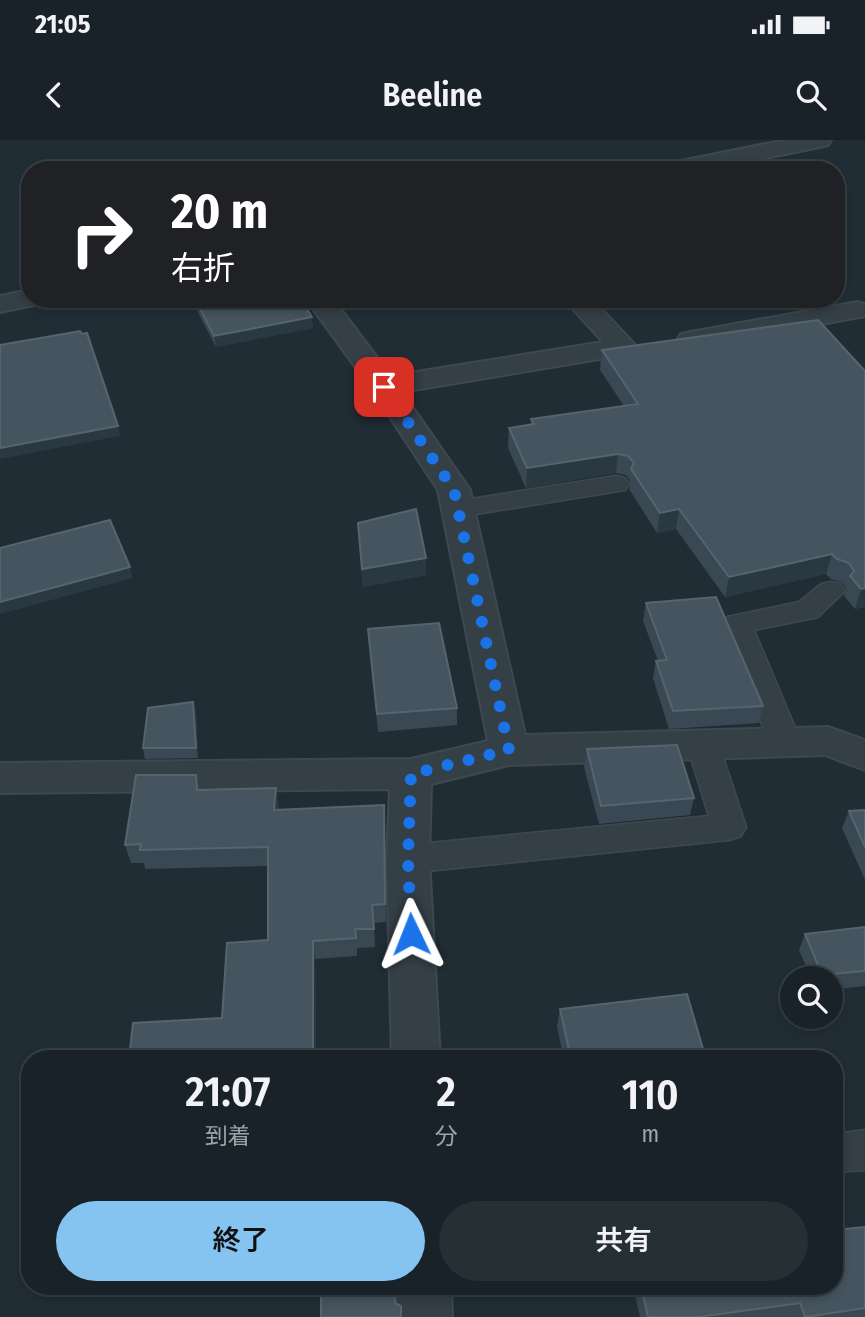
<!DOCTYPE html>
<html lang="ja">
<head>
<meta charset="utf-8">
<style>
	:root { --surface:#192228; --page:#262f34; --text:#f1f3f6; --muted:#9fa4a8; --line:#373f45; --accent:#85c3f1 }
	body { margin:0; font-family:"Fira Sans Condensed","Noto Sans JP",sans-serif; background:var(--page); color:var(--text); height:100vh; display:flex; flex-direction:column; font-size:26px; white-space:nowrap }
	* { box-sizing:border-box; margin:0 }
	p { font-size:23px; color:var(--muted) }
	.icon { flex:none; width:38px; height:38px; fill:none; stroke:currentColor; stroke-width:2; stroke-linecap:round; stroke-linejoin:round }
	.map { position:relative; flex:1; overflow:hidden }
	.details { position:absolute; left:21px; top:910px; width:822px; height:245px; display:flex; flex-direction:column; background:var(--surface); border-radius:28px; box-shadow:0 4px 10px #0003,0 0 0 2px var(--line) }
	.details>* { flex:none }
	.hud { position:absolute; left:21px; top:21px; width:824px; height:147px; border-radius:28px; box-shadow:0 4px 10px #0003,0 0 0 2px var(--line); background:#202124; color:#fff; overflow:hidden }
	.fabs { position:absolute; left:780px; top:826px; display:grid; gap:14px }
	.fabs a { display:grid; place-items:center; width:63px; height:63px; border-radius:50%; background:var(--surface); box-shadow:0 4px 10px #0003,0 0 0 2px var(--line); font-size:35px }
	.pin { position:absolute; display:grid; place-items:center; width:60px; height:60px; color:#fff; margin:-30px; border-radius:14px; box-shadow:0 4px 10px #0006 }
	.me { position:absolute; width:77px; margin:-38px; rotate:358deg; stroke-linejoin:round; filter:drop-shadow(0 0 5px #0008) }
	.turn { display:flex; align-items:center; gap:24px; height:147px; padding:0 35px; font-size:32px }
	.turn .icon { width:91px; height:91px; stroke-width:2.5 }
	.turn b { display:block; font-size:49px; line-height:60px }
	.eta { display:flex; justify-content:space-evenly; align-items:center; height:119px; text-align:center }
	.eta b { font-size:42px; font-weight:600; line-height:49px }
	.action { display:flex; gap:14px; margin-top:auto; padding:14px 35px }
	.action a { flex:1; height:80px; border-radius:42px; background:var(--accent); color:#111; font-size:28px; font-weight:600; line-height:80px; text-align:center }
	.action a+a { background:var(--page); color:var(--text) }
	.status { display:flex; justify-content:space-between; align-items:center; height:49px; padding:0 35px; background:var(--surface); direction:ltr }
	.status svg { height:19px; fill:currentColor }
	header { display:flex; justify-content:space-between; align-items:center; height:91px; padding:0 35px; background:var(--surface); font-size:32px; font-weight:600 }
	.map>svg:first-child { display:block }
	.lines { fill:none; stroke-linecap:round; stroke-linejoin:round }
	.service-casing { stroke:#3e4850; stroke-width:3 }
	.minor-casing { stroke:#3e4850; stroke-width:4 }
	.tertiary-casing { stroke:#3e4850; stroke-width:4 }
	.service { fill:#343f46; fill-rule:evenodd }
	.minor { fill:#343f46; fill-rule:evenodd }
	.tertiary { fill:#343f46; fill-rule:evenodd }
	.wall { fill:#394852 }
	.shaded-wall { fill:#2a3841 }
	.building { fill:#45545e; stroke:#56646e; stroke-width:2 }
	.route { stroke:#1a73e8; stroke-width:12; stroke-dasharray:0 21.6 }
</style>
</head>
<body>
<div class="status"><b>21:05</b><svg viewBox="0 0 49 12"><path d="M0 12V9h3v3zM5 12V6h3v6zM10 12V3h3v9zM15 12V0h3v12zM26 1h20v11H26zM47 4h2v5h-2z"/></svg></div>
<header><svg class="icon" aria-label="back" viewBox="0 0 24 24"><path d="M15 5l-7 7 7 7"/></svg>Beeline<svg class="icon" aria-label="search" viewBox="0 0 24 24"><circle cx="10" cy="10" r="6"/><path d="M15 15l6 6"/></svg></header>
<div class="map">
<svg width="865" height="1177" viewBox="0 0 865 1177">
	<rect width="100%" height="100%" fill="#212d35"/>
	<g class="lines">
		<g class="service-casing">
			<g id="service">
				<polygon points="616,336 625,338 629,344 625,350 458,377 449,375 445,369 449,363 458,361"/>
				<polygon points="831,442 841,444 845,451 818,477 754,490 801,602 796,610 785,614 774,610 769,602 722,484 727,477 799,462 821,444"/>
				<polygon points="703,593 714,597 719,605 746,687 741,696 729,700 408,733 396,729 391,719 396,709 408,705 709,676 687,605 692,597"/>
				<polygon points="865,990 865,1030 835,1032 835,994"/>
			</g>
		</g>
		<g class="minor-casing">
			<g id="minor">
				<polygon points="306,159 333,159 391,236 603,202 564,159 592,159 637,207 633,213 623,215 402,252 470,350 525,595 828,587 865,600 865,630 825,615 509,625 431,644 429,719 440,919 392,919 387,719 390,649 0,653 0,623 411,619 488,601 438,350 372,250"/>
				<polygon points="857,162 865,164 865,176 691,208 681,206 677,200 681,194 691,192"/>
				<polygon points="397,1146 451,1146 452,1177 398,1177"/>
			</g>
		</g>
		<g class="tertiary-casing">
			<g id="tertiary">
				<polygon points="786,0 831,0 828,5 820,7 706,30 660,30 663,25 671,23"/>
				<polygon points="30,150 30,159 42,159 39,164 0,172 0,156"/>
			</g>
		</g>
		<use href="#service" class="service"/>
		<use href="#minor" class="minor"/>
		<use href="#tertiary" class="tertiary"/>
	</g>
	<g class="wall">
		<polygon points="191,159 301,159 313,188 216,207"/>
		<polygon points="818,180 865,467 855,469 844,456 846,448 843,443 831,439 826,434 725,457 676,389 657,393 629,349 630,341 626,335 616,333 526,348 508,308 509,288 531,284 531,279 624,266 600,230 602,210"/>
		<polygon points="358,383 426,435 363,447"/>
		<polygon points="646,463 763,566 759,583 669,589 653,538 656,521 658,521 643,481"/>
		<polygon points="368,489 457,568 457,585 378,592"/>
		<polygon points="193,562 196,573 198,618 145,619 143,608"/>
		<polygon points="587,609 694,658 690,675 599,684 584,627"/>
		<polygon points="199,650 279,667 278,670 385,684 386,782 374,783 375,807 357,808 357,816 315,819 316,914 382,919 129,919 222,878 268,800 268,726 145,729 144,723 131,723 125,705"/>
		<polygon points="865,670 865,740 842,688 849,671"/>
		<polygon points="865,787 865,846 831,850 831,838 811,838 799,810 805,794"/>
		<polygon points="560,869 706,919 564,919 557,887"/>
		<polygon points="865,1087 865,1177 640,1177 633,1146 835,1146"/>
	</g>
	<g class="shaded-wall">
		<polygon points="312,177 313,188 216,207 214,196"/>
		<polygon points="118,286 120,296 0,319 0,308"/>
		<polygon points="618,314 616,333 526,348 527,328"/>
		<polygon points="679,369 676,389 657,393 660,373"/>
		<polygon points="832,414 826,434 725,457 729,437"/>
		<polygon points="426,418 426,435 363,447 362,429"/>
		<polygon points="130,427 133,438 0,474 0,462"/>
		<polygon points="865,448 865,467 855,469 861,449"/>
		<polygon points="193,562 196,573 198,618 196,608"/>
		<polygon points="276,648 279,667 277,689 274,670"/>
		<polygon points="313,801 315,819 316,919 313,914"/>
	</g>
	<g class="building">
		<polygon points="195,159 301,159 312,177 214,196"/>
		<polygon points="818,180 865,231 865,448 861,449 850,436 854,431 849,423 837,419 832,414 729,437 679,369 660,373 631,329 634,323 628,316 618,314 527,328 509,288 534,284 531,279 638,264 602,210"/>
		<polygon points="80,191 82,194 87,193 118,286 0,308 0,205"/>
		<polygon points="416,369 426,418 362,429 358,383"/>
		<polygon points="110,380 130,427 0,462 0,408"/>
		<polygon points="716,457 763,566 673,571 656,521 667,520 646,463"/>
		<polygon points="439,483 457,568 377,574 368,489"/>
		<polygon points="193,562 196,608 143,608 148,568"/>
		<polygon points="677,605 694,658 601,666 587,609"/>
		<polygon points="136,635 196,635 197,650 276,648 274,670 384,665 385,764 372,765 374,789 355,789 356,798 313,801 313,914 381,911 382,919 129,919 133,883 222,878 227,803 268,800 268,707 140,710 141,704 125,705"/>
		<polygon points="865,670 865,707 849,671"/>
		<polygon points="865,787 865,831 822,835 805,794"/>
		<polygon points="687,854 706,919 571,919 560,869"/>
		<polygon points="865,1087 865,1168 805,1177 800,1163 698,1177 648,1177 641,1146 835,1146 835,1090"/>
		<polygon points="321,1146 394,1146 395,1163 401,1166 401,1177 321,1177"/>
	</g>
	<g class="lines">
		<polyline class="route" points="384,247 454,350 509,610 411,634 408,719 411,794"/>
	</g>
</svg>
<div class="fabs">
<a><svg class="icon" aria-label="search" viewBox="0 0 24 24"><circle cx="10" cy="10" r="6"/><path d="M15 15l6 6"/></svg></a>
</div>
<div class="pin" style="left:384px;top:247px;background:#d93025"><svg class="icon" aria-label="arrive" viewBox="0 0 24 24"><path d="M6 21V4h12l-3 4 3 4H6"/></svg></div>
<svg class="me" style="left:411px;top:794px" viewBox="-20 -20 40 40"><path d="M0-17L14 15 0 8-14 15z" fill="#1a73e8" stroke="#fff" stroke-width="4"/></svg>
<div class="hud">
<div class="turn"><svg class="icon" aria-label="right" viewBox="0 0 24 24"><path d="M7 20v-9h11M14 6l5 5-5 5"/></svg><div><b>20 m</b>右折</div></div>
</div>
<section class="details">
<div class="eta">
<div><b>21:07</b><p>到着</p></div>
<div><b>2</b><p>分</p></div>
<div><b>110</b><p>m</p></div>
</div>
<div class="action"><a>終了</a><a>共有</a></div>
</section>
</div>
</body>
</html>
